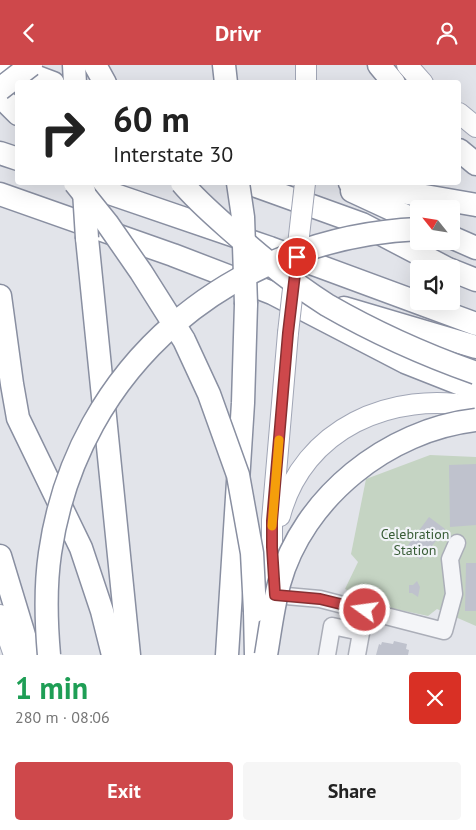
<!DOCTYPE html>
<html lang="en">
<head>
<meta charset="utf-8">
<style>
	:root { --surface:#fff; --page:#f6f6f6; --text:#222; --muted:#767676; --accent:#ce484b }
	body { margin:0; font-family:"PT Sans",sans-serif; background:var(--page); color:var(--text); height:100vh; display:flex; flex-direction:column; font-size:19px; white-space:nowrap }
	* { box-sizing:border-box; margin:0 }
	p { font-size:16px; color:var(--muted) }
	.icon { flex:none; width:28px; height:28px; fill:none; stroke:currentColor; stroke-width:2; stroke-linecap:round; stroke-linejoin:round }
	.map { position:relative; height:590px; overflow:hidden }
	.details { display:flex; flex-direction:column; background:var(--surface); flex:1 }
	.details>* { flex:none }
	.banner { position:absolute; left:15px; top:15px; width:446px; height:105px; border-radius:5px; box-shadow:0 5px 20px #0002; background:#fff; color:var(--text); overflow:hidden }
	.needle { width:32px; rotate:300deg }
	.buttons { position:absolute; left:410px; top:135px; display:grid; gap:10px }
	.buttons a { display:grid; place-items:center; width:50px; height:50px; border-radius:5px; background:var(--surface); box-shadow:0 5px 20px #0002; font-size:25px }
	.pin { position:absolute; display:grid; place-items:center; width:42px; height:42px; color:#fff; margin:-21px; border:2px solid #fff; border-radius:50%; box-shadow:0 1px 5px #0007 }
	.me { position:absolute; width:55px; margin:-28px; rotate:284deg; stroke-linejoin:round; filter:drop-shadow(0 0 4px #0008) }
	.turn { display:flex; align-items:center; gap:18px; height:105px; padding:0 15px; font-size:22px }
	.turn .icon { width:65px; height:65px; stroke-width:2.5 }
	.turn b { display:block; font-size:35px; line-height:42px }
	.round { display:grid; place-items:center; flex:none; width:52px; height:52px; border-radius:5px; background:var(--page) }
	.summary { display:flex; align-items:center; justify-content:space-between; height:85px; padding:0 15px }
	h1 { font-size:30px; font-weight:800; line-height:38px; color:#1e9e55 }
	.primary-button { display:flex; gap:10px; margin-top:auto; padding:10px 15px }
	.primary-button a { flex:1; height:58px; border-radius:5px; background:var(--accent); color:#fff; font-size:20px; font-weight:800; line-height:58px; text-align:center }
	.primary-button a+a { background:var(--page); color:var(--text) }
	header { display:flex; justify-content:space-between; align-items:center; height:65px; padding:0 15px; background:var(--accent); color:#fff; font-size:22px; font-weight:800 }
	.map>svg:first-child { display:block }
	.green { fill:#c5d4c3 }
	.building { fill:#bfc2cd }
	.lines { fill:none; stroke-linecap:round; stroke-linejoin:round }
	.minor-casing { stroke:#abaeb8; stroke-width:19 }
	.major-casing { stroke:#a1a6b6; stroke-width:22 }
	.highway-casing { stroke:#898fa1; stroke-width:25 }
	.minor { stroke:#f4f5f8; stroke-width:16 }
	.major { stroke:#fff; stroke-width:20 }
	.highway { stroke:#fff; stroke-width:22 }
	.major-bridge-casing { stroke:#a1a6b6; stroke-width:22; stroke-linecap:butt }
	.highway-bridge-casing { stroke:#898fa1; stroke-width:25; stroke-linecap:butt }
	.major-bridge { stroke:#fff; stroke-width:20 }
	.highway-bridge { stroke:#fff; stroke-width:22 }
	.route-casing { stroke:#862f31; stroke-width:12 }
	.route { stroke:#ce484b; stroke-width:9 }
	.slow { stroke:#f59e0b; stroke-width:9 }
	.labels { text-anchor:middle; stroke-width:4.5; stroke-linejoin:round; paint-order:stroke }
	.park-label { font-size:14px; fill:#395d37; stroke:#f1f3f7 }
</style>
</head>
<body>
<header><svg class="icon" aria-label="back" viewBox="0 0 24 24"><path d="M15 5l-7 7 7 7"/></svg>Drivr<svg class="icon" aria-label="person" viewBox="0 0 24 24"><circle cx="12" cy="8" r="4"/><path d="M4 21q1-7 8-7t8 7"/></svg></header>
<div class="map">
<svg width="476" height="590" viewBox="0 0 476 590">
	<rect width="100%" height="100%" fill="#e2e4ea"/>
	<polygon class="green" points="430,390 476,392 476,561 437,544 428,551 381,541 345,524 358,497 351,489 366,414"/>
	<g class="building">
		<polygon points="476,399 476,460 450,462 449,400"/>
		<polygon points="429,452 445,464 421,495 406,483"/>
		<polygon points="466,498 476,498 476,546 465,546"/>
		<polygon points="417,516 420,522 418,532 412,528 409,528 409,520 413,520"/>
		<polygon points="394,576 407,579 406,584 409,585 408,590 376,590 379,579 381,580 382,577 393,579"/>
	</g>
	<g class="lines">
		<g class="minor-casing">
			<g id="minor">
				<polyline points="275,530 320,534 444,566 454,529 450,494 457,478"/>
				<polyline points="327,590 332,561 361,567"/>
				<polyline points="357,590 363,557"/>
			</g>
		</g>
		<g class="major-casing">
			<g id="major">
				<polyline points="306,0 306,18"/>
				<polyline points="407,0 423,18"/>
				<polyline points="459,48 476,62"/>
				<path d="M 280,451 C 303,363 392,325 476,342"/>
				<polyline points="275,528 272,482 272,455 288,268"/>
				<polyline points="0,550 14,590"/>
			</g>
		</g>
		<g class="highway-casing">
			<g id="highway">
				<polyline points="5,0 53,18"/>
				<polyline points="74,0 75,18"/>
				<polyline points="95,0 105,18"/>
				<polyline points="224,0 226,18"/>
				<polyline points="379,0 394,18"/>
				<polyline points="0,31 18,49"/>
				<polyline points="459,85 476,99"/>
				<polyline points="0,88 18,94"/>
				<polyline points="80,118 270,183 476,259"/>
				<polyline points="248,118 362,159 448,204"/>
				<polyline points="350,118 476,140"/>
				<polyline points="352,126 419,157"/>
				<polyline points="0,129 173,190 272,228 405,297 476,325"/>
				<polyline points="451,172 476,183"/>
				<polyline points="87,173 129,590"/>
				<polyline points="451,205 476,215"/>
				<polyline points="0,231 12,319 18,353 81,483 102,546 113,590"/>
				<polyline points="344,243 476,282"/>
				<polyline points="0,491 30,590"/>
				<polyline points="255,546 256,590"/>
				<polyline points="227,590 243,338 246,239"/>
			</g>
		</g>
		<use href="#minor" class="minor"/>
		<use href="#major" class="major"/>
		<use href="#highway" class="highway"/>
		<g class="major-bridge-casing">
			<polyline id="major-bridge" points="288,268 305,118"/>
		</g>
		<g class="highway-bridge-casing">
			<g id="highway-bridge">
				<polyline points="0,24 31,0"/>
				<polyline points="75,118 107,158 141,207 184,275 209,329 238,410 252,488 255,546"/>
				<path d="M 182,118 C 197,136 216,152 234,168 C 263,194 294,219 327,240 C 374,267 425,290 476,308"/>
				<polyline points="238,118 243,152 246,239"/>
				<polyline points="84,126 87,173"/>
				<path d="M 49,590 C 46,556 45,522 50,488 C 77,300 233,172 419,164"/>
				<path d="M 266,590 C 270,566 273,542 279,519 C 303,432 388,365 476,355"/>
			</g>
		</g>
		<use href="#major-bridge" class="major-bridge"/>
		<use href="#highway-bridge" class="highway-bridge"/>
	</g>
	<g class="lines">
		<g class="route-casing">
			<polyline id="route" points="297,192 288,268 272,456 272,482 275,530 320,534 365,545"/>
		</g>
		<use href="#route" class="route"/>
		<polyline class="slow" points="272,461 279,375"/>
	</g>
	<g class="labels">
		<g class="park-label">
			<text x="415" y="474">Celebration<tspan x="415" dy="16">Station</tspan></text>
		</g>
	</g>
</svg>
<div class="buttons">
<a><svg class="needle" viewBox="-14 -14 28 28"><path d="M0-13l5 13h-10z" fill="#e53935"/><path d="M0 13l5-13h-10z" fill="#767676"/></svg></a>
<a><svg class="icon" aria-label="sound" viewBox="0 0 24 24"><path d="M4 9h4l5-4v14l-5-4H4zM17 9q2 3 0 6"/></svg></a>
</div>
<div class="pin" style="left:297px;top:192px;background:#d93025"><svg class="icon" aria-label="arrive" viewBox="0 0 24 24"><path d="M6 21V4h12l-3 4 3 4H6"/></svg></div>
<svg class="me" style="left:365px;top:545px" viewBox="-20 -20 40 40"><circle r="17" fill="#ce484b" stroke="#fff" stroke-width="3"/><path d="M0-11L8 9 0 5-8 9z" fill="#fff"/></svg>
<div class="banner">
<div class="turn"><svg class="icon" aria-label="right" viewBox="0 0 24 24"><path d="M7 20v-9h11M14 6l5 5-5 5"/></svg><div><b>60 m</b>Interstate 30</div></div>
</div>
</div>
<section class="details">
<div class="summary"><div><h1>1 min</h1><p>280 m · 08:06</p></div><a class="round" style="background:#d93025;color:#fff"><svg class="icon" aria-label="close" viewBox="0 0 24 24"><path d="M6 6l12 12M18 6L6 18"/></svg></a></div>
<div class="primary-button"><a>Exit</a><a>Share</a></div>
</section>
</body>
</html>
